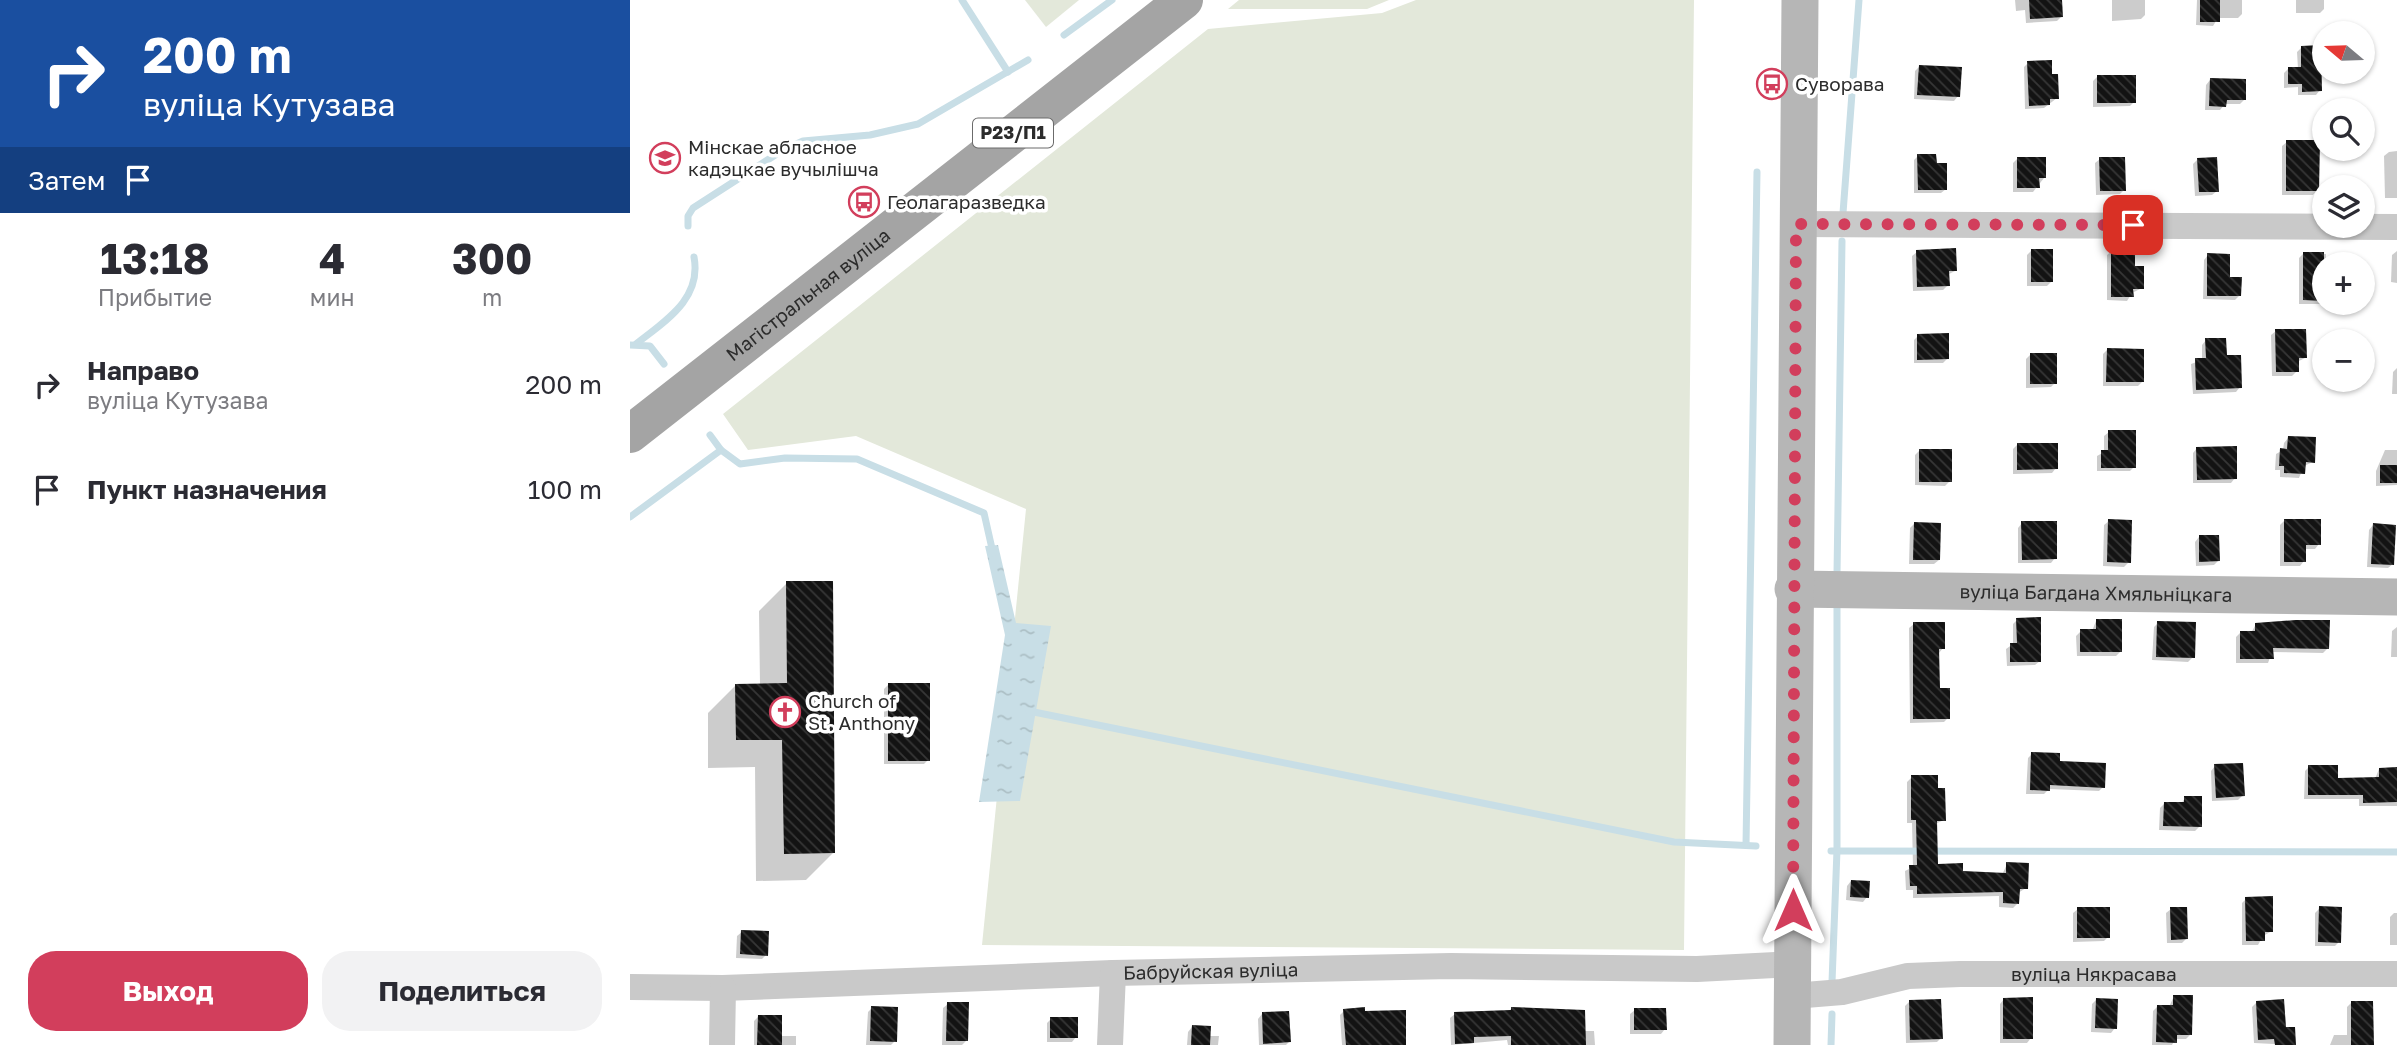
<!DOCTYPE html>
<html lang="ru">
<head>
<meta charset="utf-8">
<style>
	:root { --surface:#fff; --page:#f2f2f3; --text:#2b2b33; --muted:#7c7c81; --accent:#d23e5c }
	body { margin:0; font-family:"Golos Text",sans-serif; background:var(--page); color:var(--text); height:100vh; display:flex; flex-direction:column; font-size:26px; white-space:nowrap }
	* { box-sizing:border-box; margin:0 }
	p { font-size:23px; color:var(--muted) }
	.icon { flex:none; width:38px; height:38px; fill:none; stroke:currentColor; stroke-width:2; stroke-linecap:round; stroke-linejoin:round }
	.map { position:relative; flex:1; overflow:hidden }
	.panel { display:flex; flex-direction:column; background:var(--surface); width:630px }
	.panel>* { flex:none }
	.banner { background:#1a4fa0; color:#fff; overflow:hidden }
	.needle { width:46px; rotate:289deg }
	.fabs { position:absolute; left:1682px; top:21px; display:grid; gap:14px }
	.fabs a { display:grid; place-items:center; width:63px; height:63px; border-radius:50%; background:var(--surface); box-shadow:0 2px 5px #0004; font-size:35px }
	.pin { position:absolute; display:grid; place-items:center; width:60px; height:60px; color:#fff; margin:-30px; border-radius:14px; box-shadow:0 4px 10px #0006 }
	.me { position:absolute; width:77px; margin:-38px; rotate:0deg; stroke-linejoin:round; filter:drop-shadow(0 0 5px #0008) }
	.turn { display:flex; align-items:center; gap:24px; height:147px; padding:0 28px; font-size:32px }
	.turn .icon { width:91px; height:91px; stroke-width:2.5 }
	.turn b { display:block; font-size:49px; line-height:60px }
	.then { display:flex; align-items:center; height:66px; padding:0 28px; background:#0003; gap:14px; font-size:26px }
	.eta { display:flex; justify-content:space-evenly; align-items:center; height:119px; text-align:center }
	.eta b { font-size:42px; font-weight:700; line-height:49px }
	.button { display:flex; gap:14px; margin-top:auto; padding:14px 28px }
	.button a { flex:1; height:80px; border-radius:28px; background:var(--accent); color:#fff; font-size:28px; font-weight:700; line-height:80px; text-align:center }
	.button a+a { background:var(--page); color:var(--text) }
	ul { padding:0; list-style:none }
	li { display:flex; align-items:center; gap:21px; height:105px; padding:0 28px }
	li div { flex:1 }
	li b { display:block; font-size:26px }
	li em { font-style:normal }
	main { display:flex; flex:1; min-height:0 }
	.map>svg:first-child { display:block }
	.green { fill:#e3e8da }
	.water { fill:url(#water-ripples) }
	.shadow { fill:#0003 }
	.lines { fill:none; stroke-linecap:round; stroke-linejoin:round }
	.stream { stroke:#c8dee6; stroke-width:7 }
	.building { fill:url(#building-back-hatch) }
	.street { stroke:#c9c9c9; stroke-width:26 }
	.secondary { stroke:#b6b6b6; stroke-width:37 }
	.primary { stroke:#a4a4a4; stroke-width:38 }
	.route { stroke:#d23e5c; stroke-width:12; stroke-dasharray:0 21.6 }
	.labels { text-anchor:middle; stroke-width:7; stroke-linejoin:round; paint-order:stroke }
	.shield { fill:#fff; stroke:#6b6b6b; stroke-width:2 }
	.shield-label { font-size:18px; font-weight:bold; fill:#2c2c2c }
	.poi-label { font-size:19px; fill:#2c2c2c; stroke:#fff; text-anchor:start }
	.street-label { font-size:19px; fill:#2c2c2c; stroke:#fff }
</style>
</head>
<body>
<main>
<section class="panel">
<div class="banner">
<div class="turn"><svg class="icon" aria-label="right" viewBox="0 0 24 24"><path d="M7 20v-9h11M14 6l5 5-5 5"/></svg><div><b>200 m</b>вуліца Кутузава</div></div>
<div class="then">Затем<svg class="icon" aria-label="arrive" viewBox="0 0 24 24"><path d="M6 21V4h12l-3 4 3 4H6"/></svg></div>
</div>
<div class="eta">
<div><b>13:18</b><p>Прибытие</p></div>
<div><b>4</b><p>мин</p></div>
<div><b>300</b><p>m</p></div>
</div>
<ul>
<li><svg class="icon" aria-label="right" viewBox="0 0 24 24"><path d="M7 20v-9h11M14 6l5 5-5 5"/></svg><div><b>Направо</b><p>вуліца Кутузава</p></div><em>200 m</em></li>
<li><svg class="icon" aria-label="arrive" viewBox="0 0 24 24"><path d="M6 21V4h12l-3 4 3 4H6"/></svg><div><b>Пункт назначения</b></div><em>100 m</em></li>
</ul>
<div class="button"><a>Выход</a><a>Поделиться</a></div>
</section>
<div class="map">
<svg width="1767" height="1045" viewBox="0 0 1767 1045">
	<defs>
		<pattern id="water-ripples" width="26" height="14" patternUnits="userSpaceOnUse" patternTransform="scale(1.75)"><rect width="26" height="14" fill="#c8dee6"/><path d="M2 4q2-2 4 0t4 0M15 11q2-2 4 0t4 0" fill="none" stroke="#acbfc5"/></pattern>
		<pattern id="building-back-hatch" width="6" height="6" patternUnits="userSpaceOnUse" patternTransform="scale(1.75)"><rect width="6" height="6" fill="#131313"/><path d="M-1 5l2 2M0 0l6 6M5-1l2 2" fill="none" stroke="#363636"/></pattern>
	</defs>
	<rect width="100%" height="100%" fill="#fff"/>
	<g class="green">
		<polygon points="395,0 449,0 416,27"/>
		<polygon points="609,0 759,0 737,9 598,9"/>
		<polygon points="786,0 1064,0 1054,950 352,945 396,509 226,436 118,450 93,414 578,29 752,13"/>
	</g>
	<polygon class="water" points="368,545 386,623 421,626 390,801 349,802 375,635 355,546"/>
	<g class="shadow">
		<polygon points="1385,0 1430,0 1431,17 1427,21 1396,23 1395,10 1386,11"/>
		<polygon points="1482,0 1515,0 1515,15 1511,19 1482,21"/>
		<polygon points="1567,0 1612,0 1612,14 1608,18 1588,18 1583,26 1566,25"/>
		<polygon points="1666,0 1694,0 1694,9 1690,13 1666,13"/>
		<polygon points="1672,47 1690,90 1686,95 1668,95 1668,87 1654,88 1654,73 1658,69 1668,69 1667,52"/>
		<polygon points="1398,63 1421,76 1427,98 1414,108 1395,109 1394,67"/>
		<polygon points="1289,67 1328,96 1324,101 1284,99 1285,71"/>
		<polygon points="1468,76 1504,102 1500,106 1463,107 1463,81"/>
		<polygon points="1580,80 1614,100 1610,104 1595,104 1590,110 1575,110 1576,85"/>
		<polygon points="1657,142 1687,190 1683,195 1652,195 1652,146"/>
		<polygon points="1767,151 1767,198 1755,198 1754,156 1759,152"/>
		<polygon points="1288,156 1305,164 1316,189 1311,193 1284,193 1284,160"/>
		<polygon points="1387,159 1414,178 1403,192 1383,192 1383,163"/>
		<polygon points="1470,159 1494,190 1490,194 1466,195 1465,163"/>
		<polygon points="1568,159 1587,191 1582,195 1565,196 1563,164"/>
		<polygon points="1401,251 1422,281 1417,286 1397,286 1397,255"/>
		<polygon points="1482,251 1512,288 1502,293 1497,301 1477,300 1477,255"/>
		<polygon points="1767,251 1767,283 1761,282 1762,255"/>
		<polygon points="1287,252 1325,271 1317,275 1318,285 1313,290 1283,291 1282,256"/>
		<polygon points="1674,253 1696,254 1694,301 1691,304 1669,304 1669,258"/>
		<polygon points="1578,255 1610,295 1605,300 1573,299 1574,260"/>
		<polygon points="1646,331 1675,358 1667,362 1667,371 1662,376 1642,376 1641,335"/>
		<polygon points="1288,336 1318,358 1313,363 1284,363 1284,340"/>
		<polygon points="1576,340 1595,357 1610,387 1606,392 1563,394 1561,364 1572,360 1572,345"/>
		<polygon points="1477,350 1512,382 1508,386 1473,386 1473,354"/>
		<polygon points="1400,355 1425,383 1421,387 1396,388 1396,359"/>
		<polygon points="1767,368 1767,394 1762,394 1763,372"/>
		<polygon points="1479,432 1504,467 1500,471 1467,471 1467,456 1474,452 1474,436"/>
		<polygon points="1658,438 1683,462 1674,466 1669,478 1650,477 1650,470 1645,470 1646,454 1653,450 1654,443"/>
		<polygon points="1387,445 1426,468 1422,473 1383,474 1383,449"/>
		<polygon points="1567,448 1605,478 1601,483 1563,483 1563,453"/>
		<polygon points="1290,450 1320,481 1315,486 1285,485 1285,455"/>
		<polygon points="1755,450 1767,450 1767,485 1746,486 1746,471"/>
		<polygon points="1479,521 1499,562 1494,567 1473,566 1474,525"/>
		<polygon points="1654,521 1689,544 1685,549 1675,549 1674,561 1670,566 1650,566 1650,525"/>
		<polygon points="1392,523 1425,558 1421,563 1388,563 1388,528"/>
		<polygon points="1284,524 1309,560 1304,564 1279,564 1280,528"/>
		<polygon points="1743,525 1763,564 1758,568 1737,567 1739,530"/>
		<polygon points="1569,537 1588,561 1584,565 1566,566 1565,542"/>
		<polygon points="157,583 204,852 176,880 126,881 125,767 78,768 78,713 106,685 130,685 129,611"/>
		<polygon points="1387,620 1410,661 1405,665 1377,666 1376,649 1383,644 1383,624"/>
		<polygon points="1466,621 1491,651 1486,656 1447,656 1446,636 1451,631 1462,631"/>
		<polygon points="1528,623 1563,657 1558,662 1522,660 1524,627"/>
		<polygon points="1284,624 1313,648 1309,653 1308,690 1318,718 1314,722 1280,723 1279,628"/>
		<polygon points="1626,624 1698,648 1693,653 1642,652 1638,663 1606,663 1606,637 1610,633 1621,633"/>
		<polygon points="1767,627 1767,657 1761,657 1762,631"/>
		<polygon points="258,685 298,760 294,764 254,764 254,689"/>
		<polygon points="1402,754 1428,763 1473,787 1469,791 1419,789 1414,794 1396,794 1398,758"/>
		<polygon points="1585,766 1613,795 1608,800 1582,801 1581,771"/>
		<polygon points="1679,767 1707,780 1745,779 1749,769 1767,780 1767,806 1729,806 1729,799 1674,799 1675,771"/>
		<polygon points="1282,777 1306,790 1314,820 1305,824 1306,866 1331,873 1372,875 1377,864 1396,888 1388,893 1388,903 1383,908 1369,907 1369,896 1283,898 1283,890 1276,890 1275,871 1283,867 1282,823 1277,823 1277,782"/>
		<polygon points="1555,798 1570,826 1565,831 1529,830 1530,808 1534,804 1551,804"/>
		<polygon points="1221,881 1237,897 1233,902 1216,900 1217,886"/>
		<polygon points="1616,899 1642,931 1633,936 1628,945 1612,945 1612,903"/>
		<polygon points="1690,908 1709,942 1705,946 1685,946 1685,913"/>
		<polygon points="1448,909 1478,937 1474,941 1443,942 1443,913"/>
		<polygon points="1541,909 1557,938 1552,943 1537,943 1536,913"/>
		<polygon points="1764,913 1767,913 1767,945 1760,945 1760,917"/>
		<polygon points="112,932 136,955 132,959 106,958 107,936"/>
		<polygon points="1544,996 1560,1035 1556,1039 1545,1039 1542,1045 1522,1045 1523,1011 1527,1007 1539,1007"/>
		<polygon points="1374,999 1401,1038 1397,1043 1370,1043 1370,1004"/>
		<polygon points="1467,999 1485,1028 1481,1033 1461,1032 1462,1004"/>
		<polygon points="1279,1002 1311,1038 1307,1042 1276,1043 1275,1006"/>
		<polygon points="1627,1002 1654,1029 1663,1045 1624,1043 1622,1007"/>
		<polygon points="1721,1003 1742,1045 1700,1045 1704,1035 1717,1035 1717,1007"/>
		<polygon points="318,1004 336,1041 332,1045 312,1045 313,1008"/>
		<polygon points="242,1008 265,1041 261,1045 236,1045 238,1012"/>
		<polygon points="881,1009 954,1031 964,1031 965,1045 878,1045 877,1040 821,1045 820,1018 825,1014 878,1012"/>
		<polygon points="1005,1010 1035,1029 1031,1034 1000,1034 1000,1014"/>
		<polygon points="714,1011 734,1013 774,1045 712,1045 710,1015"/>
		<polygon points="632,1014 659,1042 656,1045 629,1045 628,1019"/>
		<polygon points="128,1017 150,1036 166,1036 166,1045 124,1045 124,1021"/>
		<polygon points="421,1019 446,1037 442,1042 417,1042 417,1023"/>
		<polygon points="562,1027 579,1036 589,1036 588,1045 557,1045 558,1032"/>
	</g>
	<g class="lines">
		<g class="stream">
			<polyline points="332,0 378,72"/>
			<polyline points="434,35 482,0"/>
			<polyline points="1213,213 1229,0"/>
			<polyline points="58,226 58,216 63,208 153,150 173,141 240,135 288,124 398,60"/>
			<path d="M 6,344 C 35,321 72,299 64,257"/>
			<polyline points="0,345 20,346 34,364"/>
			<polyline points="80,435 91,450"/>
			<polyline points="0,517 91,450 110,464 155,458 227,459 354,513 363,553"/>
			<polyline points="1207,574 1212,241"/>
			<polyline points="399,711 1044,842 1126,846"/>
			<polyline points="1116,845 1127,172"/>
			<polyline points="1201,851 1767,852"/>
			<polyline points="1202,982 1207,850 1207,604"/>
			<polyline points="1201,1045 1202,1014"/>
		</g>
	</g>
	<g class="building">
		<polygon points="1399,0 1432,0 1433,17 1400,19"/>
		<rect x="1570" y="0" width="20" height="22"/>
		<polygon points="1691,45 1692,91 1672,92 1672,84 1658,84 1658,67 1671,67 1671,46"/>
		<polygon points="1422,60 1422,74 1428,74 1429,99 1420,99 1420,105 1399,106 1397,61"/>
		<polygon points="1289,65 1332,67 1330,97 1287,95"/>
		<rect x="1467" y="75" width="39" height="28"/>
		<polygon points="1580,78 1616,79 1616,100 1597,100 1596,107 1579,106"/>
		<polygon points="1656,140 1690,140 1689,191 1656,191"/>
		<polygon points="1287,154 1306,154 1307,163 1317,163 1317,190 1288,190"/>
		<polygon points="1387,157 1416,157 1416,178 1409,178 1410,188 1387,188"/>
		<polygon points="1469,157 1495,157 1496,191 1470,191"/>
		<polygon points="1587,157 1589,192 1569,192 1567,158"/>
		<polygon points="1326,248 1327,271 1319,271 1320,286 1287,287 1286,250"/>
		<rect x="1401" y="249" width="22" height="33"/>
		<polygon points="1481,249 1505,249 1505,266 1514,266 1514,289 1503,289 1504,297 1481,297"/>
		<polygon points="1673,252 1694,252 1694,301 1673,300"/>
		<polygon points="1577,253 1600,254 1600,277 1612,277 1611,296 1577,296"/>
		<polygon points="1645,329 1676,329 1677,358 1669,358 1669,372 1646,372"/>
		<polygon points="1319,333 1319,359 1287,360 1287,334"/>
		<polygon points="1575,338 1596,338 1597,355 1611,355 1612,388 1566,390 1565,358 1576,358"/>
		<polygon points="1477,348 1514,349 1514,382 1476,382"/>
		<rect x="1400" y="353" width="27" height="31"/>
		<polygon points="1478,430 1506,430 1506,468 1471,468 1471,450 1478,450"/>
		<polygon points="1658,436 1686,437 1685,463 1676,462 1675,474 1654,473 1654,466 1649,466 1650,448 1657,449"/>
		<polygon points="1387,443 1428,443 1428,469 1387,470"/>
		<polygon points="1607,446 1607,479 1567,480 1566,447"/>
		<rect x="1289" y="449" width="33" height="33"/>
		<rect x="1750" y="465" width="17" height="18"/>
		<polygon points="1478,519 1502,520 1501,563 1477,562"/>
		<polygon points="1654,519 1691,519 1691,545 1676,545 1676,562 1654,562"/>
		<polygon points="1391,521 1427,521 1427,559 1392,560"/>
		<polygon points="1284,522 1311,523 1310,560 1283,560"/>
		<polygon points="1743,523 1766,525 1764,565 1741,564"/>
		<polygon points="1569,535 1589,535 1590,561 1569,562"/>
		<polygon points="156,581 203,581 205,853 154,854 152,740 106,740 105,684 157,683"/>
		<polygon points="1411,617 1411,662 1380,662 1380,643 1387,643 1386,618"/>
		<polygon points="1466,619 1492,619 1492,652 1450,652 1450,629 1466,629"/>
		<polygon points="1666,620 1700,620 1699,649 1643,648 1644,659 1610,659 1610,631 1625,631 1625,623"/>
		<polygon points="1527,621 1566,622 1565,658 1526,657"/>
		<polygon points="1283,622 1315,622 1315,649 1309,649 1310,688 1320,688 1320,719 1283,719"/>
		<rect x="258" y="683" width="42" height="78"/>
		<polygon points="1401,752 1430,753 1430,761 1476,763 1475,788 1420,785 1420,791 1400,790"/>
		<polygon points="1613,763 1615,796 1586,798 1584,764"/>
		<polygon points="1678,765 1708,765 1708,778 1749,777 1749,768 1767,767 1767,802 1733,803 1733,795 1678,795"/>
		<polygon points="1281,775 1308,775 1308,788 1315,788 1316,821 1307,821 1308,864 1333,863 1333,871 1376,873 1376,862 1399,863 1398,889 1390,889 1389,904 1373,903 1373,892 1287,894 1287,886 1280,886 1279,865 1287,865 1286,820 1281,820"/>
		<polygon points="1554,796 1572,796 1572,827 1533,826 1534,802 1554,802"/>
		<polygon points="1221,880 1240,881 1239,898 1220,897"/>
		<polygon points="1643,896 1643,932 1635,932 1635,941 1616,941 1615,897"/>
		<polygon points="1689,906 1712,907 1711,943 1688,942"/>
		<rect x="1447" y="907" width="33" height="31"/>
		<polygon points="1540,907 1557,907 1558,939 1541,940"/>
		<polygon points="111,930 139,931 138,956 110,954"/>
		<polygon points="1543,995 1563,995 1562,1035 1547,1035 1547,1043 1526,1042 1527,1005 1543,1005"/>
		<polygon points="1403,997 1403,1039 1373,1039 1373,998"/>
		<polygon points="1466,998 1488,999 1487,1029 1465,1028"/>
		<polygon points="1311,999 1313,1039 1280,1040 1279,1000"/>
		<polygon points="1654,999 1656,1027 1665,1027 1666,1045 1645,1045 1644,1039 1628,1040 1626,1001"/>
		<polygon points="1721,1001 1743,1001 1744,1045 1721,1045"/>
		<polygon points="317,1002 339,1002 338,1041 316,1041"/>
		<polygon points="241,1006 268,1007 267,1042 240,1041"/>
		<polygon points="735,1007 735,1011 776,1010 776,1045 716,1045 713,1009"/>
		<polygon points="881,1007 955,1010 956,1045 881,1045 881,1036 844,1037 844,1043 825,1044 824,1012 881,1010"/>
		<polygon points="1004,1008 1036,1008 1037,1030 1004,1030"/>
		<polygon points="659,1011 661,1042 633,1044 632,1012"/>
		<polygon points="128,1015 152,1015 152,1045 127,1045"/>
		<rect x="420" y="1017" width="28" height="21"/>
		<polygon points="562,1025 581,1026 580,1045 561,1045"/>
	</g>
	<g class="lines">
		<g class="street">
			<polyline points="1166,224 1767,227"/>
			<path id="s1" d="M 0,987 L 93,988 L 483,973 L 821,966 L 1067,969 L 1163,964"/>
			<path id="s2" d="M 1163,996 L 1212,992 L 1278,976 L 1330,974 L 1767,974"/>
			<polyline points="92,1045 93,988"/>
			<polyline points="480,1045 483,973"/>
		</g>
		<g class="secondary">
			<path id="s3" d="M 1163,589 L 1767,597"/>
			<polyline points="1162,1045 1170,0"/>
		</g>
		<path class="primary" id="s4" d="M 0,434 L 554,0"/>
	</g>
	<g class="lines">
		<polyline class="route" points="1163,910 1166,224 1503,225"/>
	</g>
	<defs>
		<g id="bus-ring" transform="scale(1.575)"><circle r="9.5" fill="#fff" stroke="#d23e5c" stroke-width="1.5"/><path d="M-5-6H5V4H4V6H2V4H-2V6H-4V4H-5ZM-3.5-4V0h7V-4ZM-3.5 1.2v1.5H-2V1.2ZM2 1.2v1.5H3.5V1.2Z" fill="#d23e5c"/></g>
		<g id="school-ring" transform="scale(1.575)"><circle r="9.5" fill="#fff" stroke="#d23e5c" stroke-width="1.5"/><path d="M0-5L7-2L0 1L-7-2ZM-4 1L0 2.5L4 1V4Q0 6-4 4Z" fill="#d23e5c"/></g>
		<g id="church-ring" transform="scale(1.575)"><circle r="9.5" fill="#fff" stroke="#d23e5c" stroke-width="1.5"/><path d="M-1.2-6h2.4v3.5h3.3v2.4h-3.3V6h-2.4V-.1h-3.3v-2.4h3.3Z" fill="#d23e5c"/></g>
	</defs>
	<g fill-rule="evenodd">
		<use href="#bus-ring" x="1142" y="84"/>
		<use href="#school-ring" x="35" y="158"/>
		<use href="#bus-ring" x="234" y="202"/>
		<use href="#church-ring" x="155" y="712"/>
	</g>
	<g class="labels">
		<rect class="shield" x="343" y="118.5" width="80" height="29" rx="5"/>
		<g class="shield-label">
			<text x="383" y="139">Р23/П1</text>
		</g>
		<g class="poi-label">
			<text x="1165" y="91">Суворава</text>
			<text x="58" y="154">Мінскае абласное<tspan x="58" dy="22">кадэцкае вучылішча</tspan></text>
			<text x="257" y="209">Геолагаразведка</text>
			<text x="178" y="708">Church of<tspan x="178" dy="22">St. Anthony</tspan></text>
		</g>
		<g class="street-label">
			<text dy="7" stroke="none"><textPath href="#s4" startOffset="226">Магістральная вуліца</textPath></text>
			<text dy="7" stroke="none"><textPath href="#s3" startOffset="303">вуліца Багдана Хмяльніцкага</textPath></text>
			<text dy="7" stroke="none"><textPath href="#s1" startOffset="581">Бабруйская вуліца</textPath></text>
			<text dy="7" stroke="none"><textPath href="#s2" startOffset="303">вуліца Някрасава</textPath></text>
		</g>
	</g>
</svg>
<div class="fabs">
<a><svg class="needle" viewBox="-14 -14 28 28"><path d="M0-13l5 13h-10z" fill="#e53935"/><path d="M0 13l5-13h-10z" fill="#7c7c81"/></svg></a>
<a><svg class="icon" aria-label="search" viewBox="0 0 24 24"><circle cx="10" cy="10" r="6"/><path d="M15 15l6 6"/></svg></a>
<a><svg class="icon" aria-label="layers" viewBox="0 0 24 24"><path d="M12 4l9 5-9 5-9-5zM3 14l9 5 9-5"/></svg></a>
<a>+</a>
<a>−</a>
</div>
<div class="pin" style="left:1503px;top:225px;background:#d93025"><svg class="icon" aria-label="arrive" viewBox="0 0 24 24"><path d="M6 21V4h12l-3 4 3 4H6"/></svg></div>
<svg class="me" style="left:1163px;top:910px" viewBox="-20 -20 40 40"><path d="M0-17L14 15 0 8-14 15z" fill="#d23e5c" stroke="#fff" stroke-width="4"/></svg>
</div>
</main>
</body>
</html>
